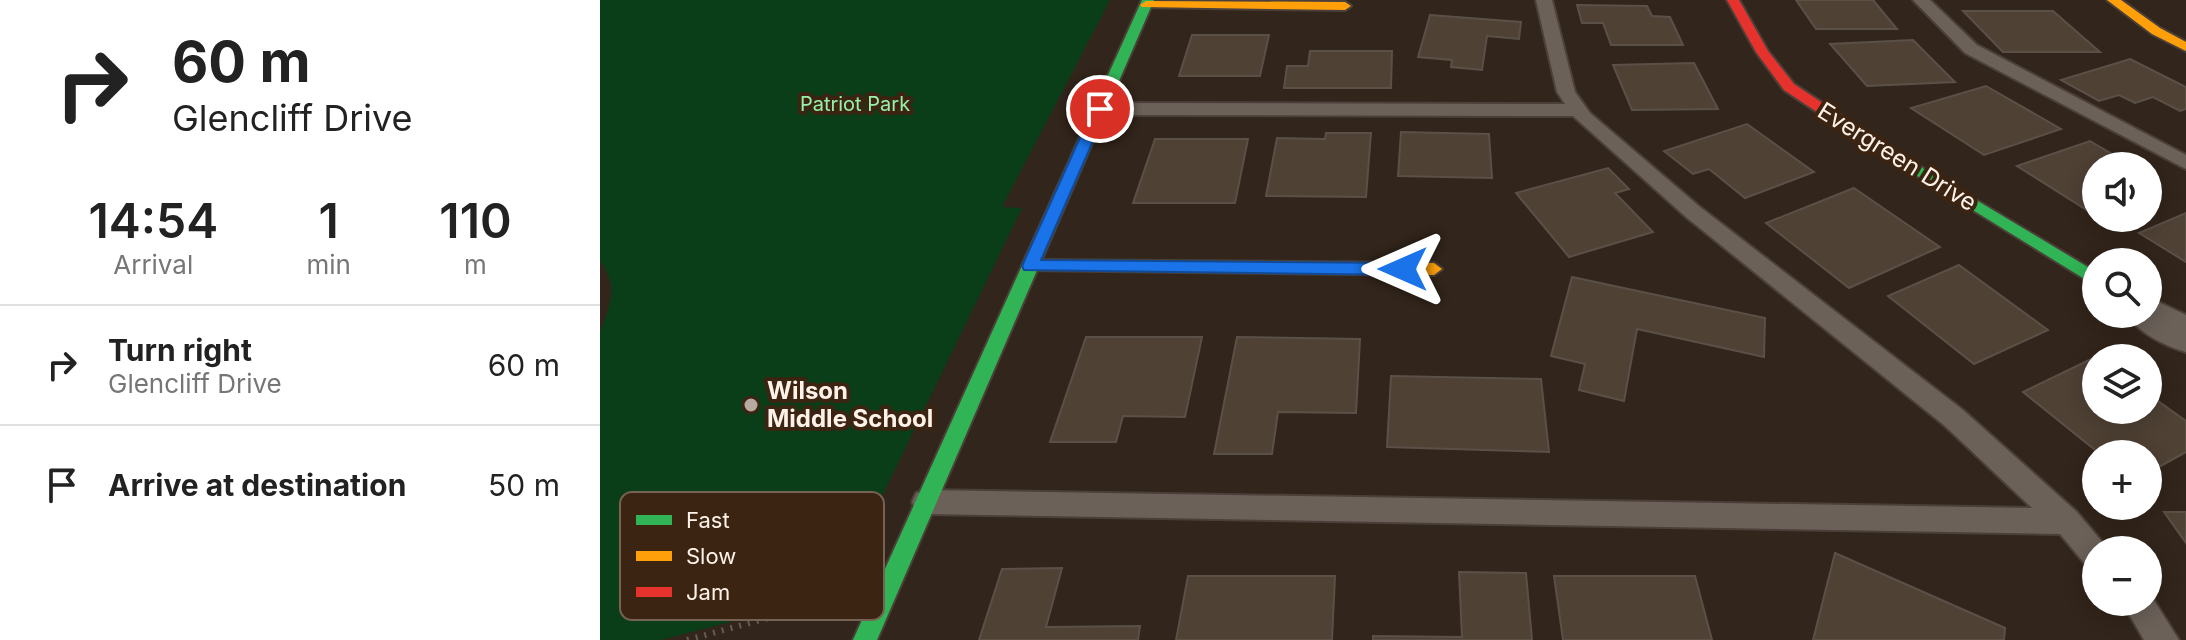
<!DOCTYPE html>
<html lang="en">
<head>
<meta charset="utf-8">
<style>
	:root { --surface:#fff; --page:#f6f6f6; --text:#222; --muted:#767676; --line:#e0e0e0 }
	body { margin:0; font-family:Inter,sans-serif; background:var(--page); color:var(--text); height:100vh; display:flex; flex-direction:column; font-size:30px; white-space:nowrap }
	* { box-sizing:border-box; margin:0 }
	p { font-size:26px; color:var(--muted) }
	.icon { flex:none; width:44px; height:44px; fill:none; stroke:currentColor; stroke-width:2; stroke-linecap:round; stroke-linejoin:round }
	.map { position:relative; flex:1; overflow:hidden }
	.details { display:flex; flex-direction:column; background:var(--surface); width:600px }
	.details>* { flex:none }
	.banner { background:#fff; color:var(--text); overflow:hidden }
	.tools { position:absolute; left:1482px; top:152px; display:grid; gap:16px }
	.tools a { display:grid; place-items:center; width:80px; height:80px; border-radius:50%; background:var(--surface); box-shadow:0 4px 20px #0003; font-size:40px }
	.pin { position:absolute; display:grid; place-items:center; width:68px; height:68px; color:#fff; margin:-34px; border:4px solid #fff; border-radius:50%; box-shadow:0 2px 8px #0007 }
	.me { position:absolute; width:88px; margin:-44px; rotate:270deg; stroke-linejoin:round; filter:drop-shadow(0 0 6px #0008) }
	.turn { display:flex; align-items:center; gap:28px; height:168px; padding:0 40px; font-size:36px }
	.turn .icon { width:104px; height:104px; stroke-width:2.5 }
	.turn b { display:block; font-size:56px; line-height:68px }
	.eta { display:flex; justify-content:space-evenly; align-items:center; height:136px; text-align:center }
	.eta b { font-size:48px; font-weight:600; line-height:56px }
	ul { padding:0; list-style:none }
	li { display:flex; align-items:center; gap:24px; height:120px; padding:0 40px; border-top:2px solid var(--line) }
	li div { flex:1 }
	li b { display:block; font-size:30px }
	li em { font-style:normal }
	main { display:flex; flex:1; min-height:0 }
	.map>svg:first-child { display:block }
	.green { fill:#093e19 }
	.building { fill:#4f4134; stroke:#5b5048; stroke-width:2 }
	.lines { fill:none; stroke-linecap:round; stroke-linejoin:round }
	.lane-casing { stroke:#4b4039; stroke-width:4 }
	.street-casing { stroke:#4b4039; stroke-width:4 }
	.fast-casing { stroke:#4b4039; stroke-width:4 }
	.slow-casing { stroke:#4b4039; stroke-width:4 }
	.jam-casing { stroke:#4b4039; stroke-width:4 }
	.path { stroke:#655b54; stroke-width:6; stroke-dasharray:2 7; stroke-linecap:butt }
	.lane { fill:#6b6159; fill-rule:evenodd }
	.street { fill:#6b6159; fill-rule:evenodd }
	.fast { fill:#30b455; fill-rule:evenodd }
	.slow { fill:#ff9f0a; fill-rule:evenodd }
	.jam { fill:#e5322d; fill-rule:evenodd }
	.route { fill:#1a73e8; stroke:#114b97; stroke-width:2 }
	.poi-dot { fill:#b7aaa1; stroke:#3b2412; stroke-width:3 }
	.labels { text-anchor:middle; stroke-width:8; stroke-linejoin:round; paint-order:stroke }
	.far-park-label { font-size:20px; fill:#97f0a7; stroke:#3b2412 }
	.street-label { font-size:24px; fill:#fff2e9; stroke:#3b2412 }
	.poi-label { font-size:24px; font-weight:bold; fill:#fff2e9; stroke:#3b2412; text-anchor:start }
	.key { fill:#3b2412; stroke:#766252; stroke-width:2 }
	.key-label { font-size:22px; fill:#fff2e9 }
</style>
</head>
<body>
<main>
<section class="details">
<div class="banner">
<div class="turn"><svg class="icon" aria-label="right" viewBox="0 0 24 24"><path d="M7 20v-9h11M14 6l5 5-5 5"/></svg><div><b>60 m</b>Glencliff Drive</div></div>
</div>
<div class="eta">
<div><b>14:54</b><p>Arrival</p></div>
<div><b>1</b><p>min</p></div>
<div><b>110</b><p>m</p></div>
</div>
<ul>
<li><svg class="icon" aria-label="right" viewBox="0 0 24 24"><path d="M7 20v-9h11M14 6l5 5-5 5"/></svg><div><b>Turn right</b><p>Glencliff Drive</p></div><em>60 m</em></li>
<li><svg class="icon" aria-label="arrive" viewBox="0 0 24 24"><path d="M6 21V4h12l-3 4 3 4H6"/></svg><div><b>Arrive at destination</b></div><em>50 m</em></li>
</ul>
</section>
<div class="map">
<svg width="1586" height="640" viewBox="0 0 1586 640">
	<rect width="100%" height="100%" fill="#32251b"/>
	<path class="green" d="M 0,0 L 510,0 L 402,207 L 422,208 L 248,566 L 230,586 L 216,595 L 179,609 L 61,640 L 0,640 L 0,332 C 10,307 19,285 0,261 Z"/>
	<g class="building">
		<polygon points="1196,0 1273,0 1297,29 1216,29"/>
		<polygon points="977,5 1047,6 1052,16 1070,17 1083,45 1011,45 1003,23 982,23"/>
		<polygon points="1363,11 1453,11 1500,52 1403,52"/>
		<polygon points="830,15 921,22 919,39 887,36 882,70 851,67 852,60 818,57"/>
		<polygon points="592,35 669,35 660,76 579,76"/>
		<polygon points="1313,40 1355,82 1267,86 1230,44"/>
		<polygon points="710,51 792,51 791,88 684,88 687,66 708,66"/>
		<polygon points="1530,59 1586,87 1586,109 1580,111 1553,97 1535,103 1519,95 1499,101 1461,80"/>
		<polygon points="1094,63 1118,109 1032,110 1013,65"/>
		<polygon points="1386,86 1461,129 1384,155 1311,108"/>
		<polygon points="1147,124 1214,172 1145,198 1109,169 1093,174 1064,151"/>
		<polygon points="801,132 889,134 892,178 798,176"/>
		<polygon points="726,133 771,133 766,197 666,196 677,138 725,139"/>
		<polygon points="555,139 648,139 635,203 533,203"/>
		<polygon points="1490,141 1524,161 1515,164 1518,166 1496,166 1496,216 1417,166"/>
		<polygon points="1008,168 1029,189 1015,193 1053,232 969,257 916,193"/>
		<polygon points="1254,188 1340,247 1249,288 1166,223"/>
		<polygon points="1586,213 1586,262 1539,233"/>
		<polygon points="1359,265 1448,330 1374,364 1288,296"/>
		<polygon points="972,277 1165,318 1164,357 1037,329 1024,401 979,390 985,364 951,356"/>
		<polygon points="486,337 602,337 585,417 523,416 516,442 450,442"/>
		<polygon points="637,337 760,339 756,413 678,412 672,454 614,454"/>
		<polygon points="1497,356 1496,410 1548,410 1548,394 1586,421 1586,452 1548,473 1548,454 1500,454 1423,392"/>
		<polygon points="791,376 941,379 949,452 787,447"/>
		<polygon points="1564,512 1586,512 1586,543"/>
		<polygon points="1235,553 1405,628 1404,640 1213,640"/>
		<polygon points="462,568 446,627 540,626 538,640 379,640 402,569"/>
		<polygon points="859,572 926,573 932,640 773,640 773,636 862,637"/>
		<polygon points="588,576 735,576 732,640 576,640"/>
		<polygon points="954,576 1095,576 1112,640 963,640"/>
	</g>
	<g class="lines">
		<g class="lane-casing">
			<g id="lane">
				<polygon points="936,0 952,0 975,92 990,113 1100,207 1363,410 1477,512 1509,550 1496,550 1496,568 1485,564 1460,534 326,514 316,511 312,502 316,493 326,490 1432,508 1345,426 1086,217 973,116 500,115 491,109 500,103 965,104 957,92"/>
				<polygon points="1313,0 1330,0 1377,45 1586,155 1586,169 1365,53"/>
				<polygon points="1548,591 1579,640 1544,640 1522,602 1548,602"/>
			</g>
		</g>
		<g class="street-casing">
			<path id="street" d="M 1548,297 L 1586,315 L 1586,352 C 1565,346 1538,333 1527,314 L 1548,314 Z"/>
		</g>
		<g class="fast-casing">
			<g id="fast">
				<polygon points="542,0 554,0 277,640 253,640"/>
				<polygon points="1261,131 1496,272 1496,286 1256,138 1254,135"/>
			</g>
		</g>
		<g class="slow-casing">
			<g id="slow">
				<polygon points="1507,0 1521,0 1560,28 1586,42 1586,51 1552,34"/>
				<polygon points="546,1 745,2 751,6 745,10 542,7 540,5"/>
				<polygon points="430,260 834,263 842,269 834,275 424,270 422,266 424,262"/>
			</g>
		</g>
		<g class="jam-casing">
			<polygon id="jam" points="1127,0 1139,0 1168,51 1194,84 1266,132 1266,138 1256,138 1184,90 1156,52"/>
		</g>
		<polyline class="path" points="87,640 183,614 228,594"/>
		<use href="#lane" class="lane"/>
		<use href="#street" class="street"/>
		<use href="#fast" class="fast"/>
		<use href="#slow" class="slow"/>
		<use href="#jam" class="jam"/>
	</g>
	<polygon class="route" points="500,105 507,109 441,260 803,263 811,269 803,275 424,270 422,266 493,109"/>
	<circle class="poi-dot" cx="151" cy="405" r="8"/>
	<g class="labels">
		<g class="far-park-label">
			<text x="255" y="111">Patriot Park</text>
		</g>
		<g class="street-label">
			<text transform="translate(1297 157) rotate(32)" y="8">Evergreen Drive</text>
		</g>
		<g class="poi-label">
			<text x="167" y="399">Wilson<tspan x="167" dy="28">Middle School</tspan></text>
		</g>
	</g>
	<rect x="20" y="492" width="264" height="128" rx="12" class="key"/>
	<rect x="36" y="515" width="36" height="10" fill="#30b455"/>
	<rect x="36" y="551" width="36" height="10" fill="#ff9f0a"/>
	<rect x="36" y="587" width="36" height="10" fill="#e5322d"/>
	<g class="key-label">
		<text x="86" y="528">Fast</text>
		<text x="86" y="564">Slow</text>
		<text x="86" y="600">Jam</text>
	</g>
</svg>
<div class="tools">
<a><svg class="icon" aria-label="sound" viewBox="0 0 24 24"><path d="M4 9h4l5-4v14l-5-4H4zM17 9q2 3 0 6"/></svg></a>
<a><svg class="icon" aria-label="search" viewBox="0 0 24 24"><circle cx="10" cy="10" r="6"/><path d="M15 15l6 6"/></svg></a>
<a><svg class="icon" aria-label="layers" viewBox="0 0 24 24"><path d="M12 4l9 5-9 5-9-5zM3 14l9 5 9-5"/></svg></a>
<a>+</a>
<a>−</a>
</div>
<div class="pin" style="left:500px;top:109px;background:#d93025"><svg class="icon" aria-label="arrive" viewBox="0 0 24 24"><path d="M6 21V4h12l-3 4 3 4H6"/></svg></div>
<svg class="me" style="left:803px;top:269px" viewBox="-20 -20 40 40"><path d="M0-17L14 15 0 8-14 15z" fill="#1a73e8" stroke="#fff" stroke-width="4"/></svg>
</div>
</main>
</body>
</html>
